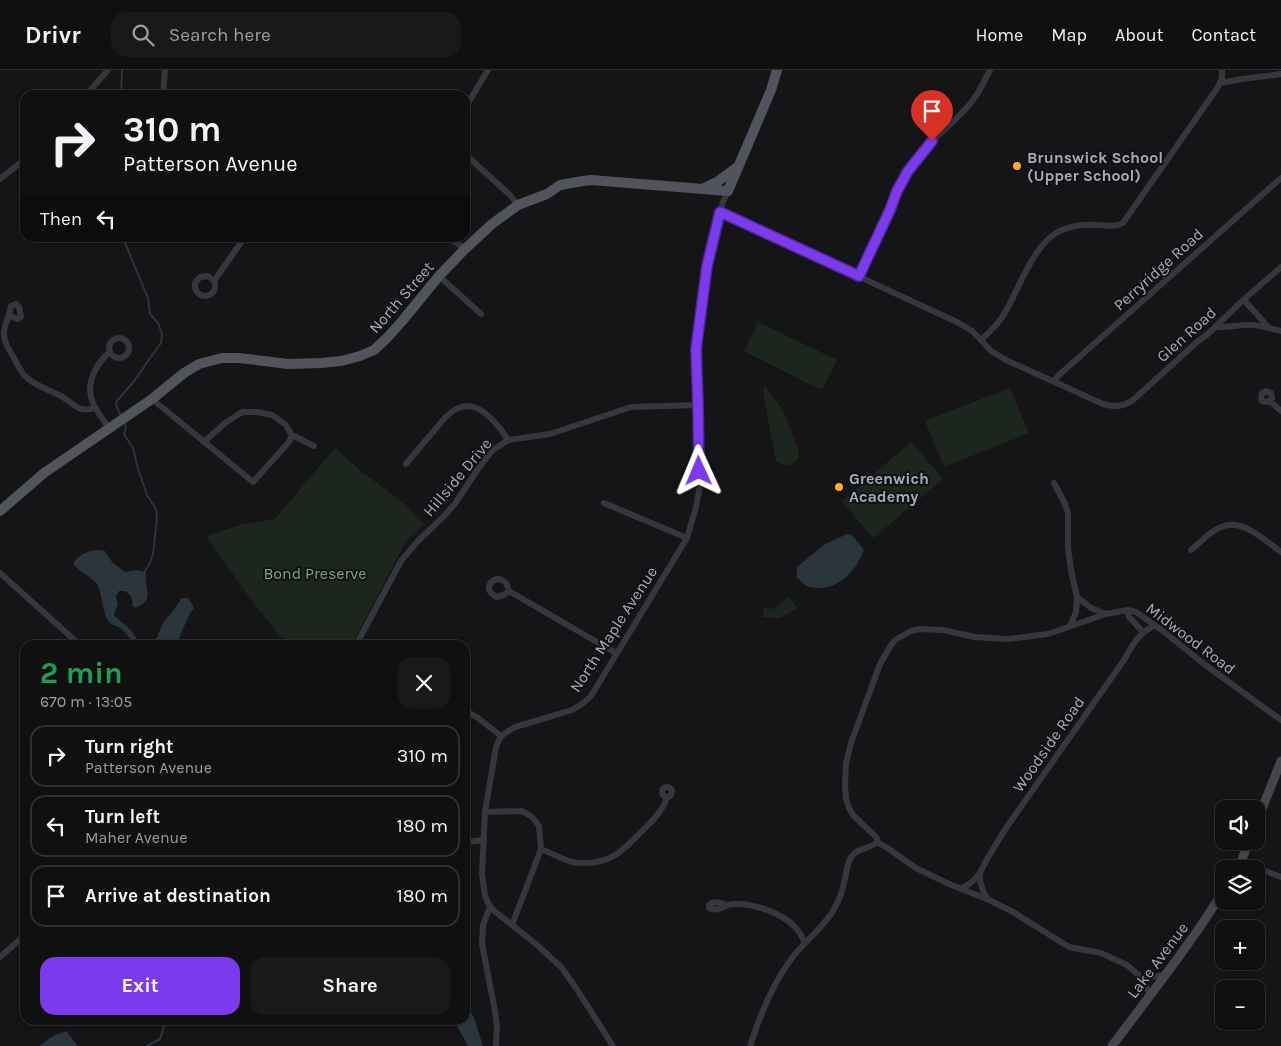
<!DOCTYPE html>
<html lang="en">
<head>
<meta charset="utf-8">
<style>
	:root { --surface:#101011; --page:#19191a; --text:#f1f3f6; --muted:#9c9d9f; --line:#303031; --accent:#7c3aed }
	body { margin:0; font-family:Karla,sans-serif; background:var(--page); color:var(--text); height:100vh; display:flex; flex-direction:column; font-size:19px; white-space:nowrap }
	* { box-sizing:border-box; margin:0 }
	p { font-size:16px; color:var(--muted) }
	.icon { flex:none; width:28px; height:28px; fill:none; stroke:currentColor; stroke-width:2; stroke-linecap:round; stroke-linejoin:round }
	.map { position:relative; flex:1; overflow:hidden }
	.panel { position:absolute; left:20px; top:570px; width:450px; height:385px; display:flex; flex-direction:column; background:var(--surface); border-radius:15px; box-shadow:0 1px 4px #0004,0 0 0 1px var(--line) }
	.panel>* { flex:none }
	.guide { position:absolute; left:20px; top:20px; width:450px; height:152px; border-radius:15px; box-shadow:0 1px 4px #0004,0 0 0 1px var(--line); background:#101011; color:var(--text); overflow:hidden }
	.tools { position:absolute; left:1215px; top:730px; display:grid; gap:10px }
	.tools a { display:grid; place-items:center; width:50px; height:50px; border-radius:10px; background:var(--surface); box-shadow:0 1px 4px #0004,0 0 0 1px var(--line); font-size:25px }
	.pin { position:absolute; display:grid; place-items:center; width:42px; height:42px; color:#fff; margin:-51px -21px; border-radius:50% 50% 50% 0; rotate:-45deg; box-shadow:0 0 5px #0007 }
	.pin .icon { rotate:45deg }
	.me { position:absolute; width:55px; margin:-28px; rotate:359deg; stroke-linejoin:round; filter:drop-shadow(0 0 4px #0008) }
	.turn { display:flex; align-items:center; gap:18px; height:105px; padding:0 20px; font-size:22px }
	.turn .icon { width:65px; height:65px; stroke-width:2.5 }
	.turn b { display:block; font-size:35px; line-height:42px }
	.then { display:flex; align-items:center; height:48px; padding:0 20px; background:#0003; gap:10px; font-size:19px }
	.round { display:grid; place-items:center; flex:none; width:52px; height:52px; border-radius:15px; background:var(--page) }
	.headline { display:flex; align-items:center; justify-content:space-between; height:85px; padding:0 20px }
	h1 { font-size:30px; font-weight:700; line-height:38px; color:#1e9e55 }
	.cta { display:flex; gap:10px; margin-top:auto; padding:10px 20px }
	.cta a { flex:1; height:58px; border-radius:15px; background:var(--accent); color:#fff; font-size:20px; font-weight:700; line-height:58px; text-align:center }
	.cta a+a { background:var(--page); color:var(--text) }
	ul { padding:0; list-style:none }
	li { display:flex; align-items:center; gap:15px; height:62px; margin:0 10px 8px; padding:0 10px; border:2px solid var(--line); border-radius:15px }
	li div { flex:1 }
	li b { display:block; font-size:19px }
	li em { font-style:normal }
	header { display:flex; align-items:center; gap:30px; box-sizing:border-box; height:70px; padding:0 25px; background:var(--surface); border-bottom:1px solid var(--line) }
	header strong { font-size:24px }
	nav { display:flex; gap:28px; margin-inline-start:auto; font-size:18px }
	.search { width:350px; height:45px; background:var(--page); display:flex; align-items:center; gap:12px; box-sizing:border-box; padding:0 18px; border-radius:15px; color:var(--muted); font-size:19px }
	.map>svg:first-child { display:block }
	.green { fill:#1d261e }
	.water { fill:#2a353c }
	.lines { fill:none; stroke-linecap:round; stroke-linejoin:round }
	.stream { stroke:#2a353c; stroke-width:2 }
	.minor { stroke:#36373d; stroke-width:6 }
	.secondary { stroke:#44464d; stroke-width:9 }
	.primary { stroke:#51545c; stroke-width:10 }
	.route-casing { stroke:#51269a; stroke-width:12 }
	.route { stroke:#7c3aed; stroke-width:9 }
	.poi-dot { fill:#ffae25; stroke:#101012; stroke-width:2 }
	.labels { text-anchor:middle; stroke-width:4; stroke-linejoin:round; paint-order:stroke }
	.poi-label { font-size:16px; font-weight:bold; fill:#a6acb9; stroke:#101012; text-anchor:start }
	.street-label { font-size:16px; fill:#a6acb9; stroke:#101012 }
	.park-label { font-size:16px; fill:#7ba57c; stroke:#101012 }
</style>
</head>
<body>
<header>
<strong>Drivr</strong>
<div class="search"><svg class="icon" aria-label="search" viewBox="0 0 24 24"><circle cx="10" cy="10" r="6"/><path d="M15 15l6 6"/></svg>Search here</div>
<nav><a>Home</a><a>Map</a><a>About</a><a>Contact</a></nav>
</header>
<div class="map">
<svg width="1281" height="976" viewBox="0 0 1281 976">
	<rect width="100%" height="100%" fill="#151517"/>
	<g class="green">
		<polygon points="758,252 837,290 823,318 819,319 744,281"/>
		<polygon points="765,316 783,340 798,379 798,388 796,391 790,395 782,395 776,391 763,322 763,318"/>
		<polygon points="1010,318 1029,363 944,397 925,351"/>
		<polygon points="911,372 943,409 873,468 842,431"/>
		<polygon points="335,378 362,402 396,427 425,454 407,470 355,568 350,575 303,575 280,567 247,524 206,466 240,455 275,449"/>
		<polygon points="789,527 797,538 780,548 763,547 764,538 772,539"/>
	</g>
	<g class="water">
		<path d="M 847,464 L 852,465 L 864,480 C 857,498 842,517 821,518 C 816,518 810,518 805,515 C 802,513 799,509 796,507 L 797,497 L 825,474 Z"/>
		<path d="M 99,480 L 105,481 L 112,492 L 125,502 C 132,501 139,498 146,504 C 144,520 156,530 135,538 L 132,535 L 133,533 L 131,526 L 125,521 L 119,521 L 116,526 L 118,534 L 114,544 L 115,546 C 123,555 132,557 137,570 L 136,572 C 130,571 127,564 122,559 C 118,556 113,556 109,552 C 101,541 103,520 95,512 C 89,505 80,502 74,495 L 73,493 C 79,485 88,480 99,480 Z"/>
		<path d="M 181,528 L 188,528 L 191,532 L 194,539 L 190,543 L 176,575 L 152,575 C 158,568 159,560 164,552 C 170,544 177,537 181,528 Z"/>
		<polygon points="465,932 474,948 483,976 468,976 455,952 454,950 465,950"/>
		<path d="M 66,961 L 78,976 L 39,976 C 45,973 48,969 53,966 C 58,963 61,964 66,961 Z"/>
	</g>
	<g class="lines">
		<g class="stream">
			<polyline points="121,25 122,0"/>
			<polyline points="121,346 117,337 116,332 135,310 148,291 161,273 162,264 158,253 150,244 148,228 123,168"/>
			<polyline points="124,352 126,357 124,364 133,378 138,399 147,425 156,439 157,448 153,484 150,493 143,504"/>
			<polyline points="147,976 160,969 166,950"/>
		</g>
		<g class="minor">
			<polyline points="1220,13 1242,9 1281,4"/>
			<polyline points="86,25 108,0"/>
			<polyline points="163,25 165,0"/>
			<polyline points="465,38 488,0"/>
			<polyline points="465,84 510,125 518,135"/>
			<polyline points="0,109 25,89"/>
			<path d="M 720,142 L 959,253 L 972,261 L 981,270 C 991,261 1000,252 1006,241 C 1019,218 1033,177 1056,163 C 1068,156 1082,154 1097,155 C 1106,155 1114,158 1123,153 L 1218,17 L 1222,8 L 1222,0"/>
			<polyline points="449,168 465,179"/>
			<polyline points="439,206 481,244"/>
			<polyline points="859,206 890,140 897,121 908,101 932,71 955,50 970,34 978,23 990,0"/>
			<path d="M 214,211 L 208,206 L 200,207 L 195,213 C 194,221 199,226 206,226 C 214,224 217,218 214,211 L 244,168"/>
			<polyline points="1244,230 1262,250 1268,257"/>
			<path d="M 10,246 L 18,249 L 21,247 L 19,237 L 16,234 L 11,236 C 10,245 4,254 4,263 C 4,272 9,280 14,288 C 17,294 20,300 24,305 C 33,315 49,320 61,326 C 76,334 76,343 96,338"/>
			<path d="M 1216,257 C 1228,258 1240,254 1253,255 C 1263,256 1272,259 1281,261"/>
			<circle cx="119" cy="278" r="10"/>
			<path d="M 981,270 L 991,281 L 1006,290 L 1103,334 C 1114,337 1121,337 1132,331 L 1197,272 L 1209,263 L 1241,232 L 1281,197"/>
			<polyline points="1054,311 1059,305 1281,108"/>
			<polyline points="152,329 253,412 289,372 292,365"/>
			<polyline points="1270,331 1272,328 1271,323 1266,321 1262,323 1261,327 1262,331 1266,332 1270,331 1281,341"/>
			<path d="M 109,358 C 103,349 93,338 91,327 C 87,311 97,292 110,282"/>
			<polyline points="204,372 225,353 242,342 257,342 272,345 285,354 292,365 314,376"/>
			<path d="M 406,394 C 415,383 424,372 434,361 C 440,353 447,344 456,339 C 477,327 498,354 508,370"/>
			<polyline points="1054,413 1065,434 1068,443 1068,477 1071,500 1077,527 1076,542 1070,556"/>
			<polyline points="604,433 687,468"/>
			<path d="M 1191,480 C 1200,473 1208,463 1219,458 C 1241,446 1264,470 1281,482"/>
			<polyline points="0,503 80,575"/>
			<path d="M 509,521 L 504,525 L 497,527 C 475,517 504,496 509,521 L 616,583"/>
			<polyline points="1077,527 1091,538 1106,544"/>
			<polyline points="1127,540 1129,547 1143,562"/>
			<polyline points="356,575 401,491 417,472 443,447 454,435 478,399 493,380 508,370 550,364 631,337 698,335"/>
			<polyline points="465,640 478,648 501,666"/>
			<circle cx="667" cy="722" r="5"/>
			<polyline points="485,742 522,741 532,747 539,756 541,779 512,855"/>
			<polyline points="465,772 484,770"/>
			<polyline points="877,772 886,777 916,798 949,814 989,830 1013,842 1069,877 1101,883 1127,895 1142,908 1150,925"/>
			<path d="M 541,779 C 552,783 562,790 573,792 C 577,793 581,793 585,793 C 613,793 624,779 643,760 C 653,750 663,741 667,727"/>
			<polyline points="1241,792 1281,807"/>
			<polyline points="961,819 972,812 980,803"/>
			<path d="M 989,830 L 984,823 L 980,811 L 980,803 L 987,789 L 1006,758 L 1124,590 C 1133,574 1139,563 1155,555"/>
			<path d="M 726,835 C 720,832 714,830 709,835 L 709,838 C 719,843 724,834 734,834 C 753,833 782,843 795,857 C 800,862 802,867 805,873"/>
			<polyline points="490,837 483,855 482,874 495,941 497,957 496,976"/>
			<polyline points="0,887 25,865"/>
			<polyline points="1142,908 1166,905"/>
			<polyline points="613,976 576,918 561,897 536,874 493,840 488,833 485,826 482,804 485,742 496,677 501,666 507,662 515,657 532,652 572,640 582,634 591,626 687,468 696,437 700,415 698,335 695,279 707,196 723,132 728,121"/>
			<path d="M 750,976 C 761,943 773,912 795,884 C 806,871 821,859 831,844 C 836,836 841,827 843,817 C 846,807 846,796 851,787 C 858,777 869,780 877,772 L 877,769 L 876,767 L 853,745 L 849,738 L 846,729 L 845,715 L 846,693 L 851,673 L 880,594 L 891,575 L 895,570 L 911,561 L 919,559 L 943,560 L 975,567 L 1007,569 L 1048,564 L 1106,544 L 1128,540 L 1136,542 L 1163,561 L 1204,594 L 1281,650"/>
		</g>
		<g class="secondary">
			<polyline points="1256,754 1281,691"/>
			<polyline points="1237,799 1241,792 1249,771"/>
			<path d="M 1112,976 C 1150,925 1190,875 1224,820"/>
		</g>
		<g class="primary">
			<polyline points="704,118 717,112 736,98"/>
			<polyline points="0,441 44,403 152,329 184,303 199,294 222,288 239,288 288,294 321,293 341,291 360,286 374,280 387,268 403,250 439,206 465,179 492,154 518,135 547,124 560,115 583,111 591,110 728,121 771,20 777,0"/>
		</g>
	</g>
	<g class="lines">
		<g class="route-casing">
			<polyline id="route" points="699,401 698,335 696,279 707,196 720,142 859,206 890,140 897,121 908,101 932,71"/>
		</g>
		<use href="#route" class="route"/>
	</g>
	<g class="poi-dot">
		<circle cx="1017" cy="96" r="5"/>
		<circle cx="839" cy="417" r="5"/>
	</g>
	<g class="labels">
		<g class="poi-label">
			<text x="1027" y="93">Brunswick School<tspan x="1027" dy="18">(Upper School)</tspan></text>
			<text x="849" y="414">Greenwich<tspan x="849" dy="18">Academy</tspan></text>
		</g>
		<g class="street-label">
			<text transform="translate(1158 199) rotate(-42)" y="6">Perryridge Road</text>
			<text transform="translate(401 227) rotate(-49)" y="6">North Street</text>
			<text transform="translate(1186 264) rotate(-42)" y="6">Glen Road</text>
			<text transform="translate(457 407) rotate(-50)" y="6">Hillside Drive</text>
			<text transform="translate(613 559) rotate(-57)" y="6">North Maple Avenue</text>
			<text transform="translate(1191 568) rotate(37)" y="6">Midwood Road</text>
			<text transform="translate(1048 674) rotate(-55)" y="6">Woodside Road</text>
			<text transform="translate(1157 890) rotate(-53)" y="6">Lake Avenue</text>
		</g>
		<g class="park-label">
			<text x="315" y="509">Bond Preserve</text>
		</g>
	</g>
</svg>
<div class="tools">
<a><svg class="icon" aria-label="sound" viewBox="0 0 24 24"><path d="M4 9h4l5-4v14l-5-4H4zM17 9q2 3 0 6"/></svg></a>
<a><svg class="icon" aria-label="layers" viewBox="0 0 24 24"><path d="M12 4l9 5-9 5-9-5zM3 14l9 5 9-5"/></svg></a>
<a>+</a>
<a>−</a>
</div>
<div class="pin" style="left:932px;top:71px;background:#d93025"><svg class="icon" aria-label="arrive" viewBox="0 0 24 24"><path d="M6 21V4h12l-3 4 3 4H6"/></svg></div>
<svg class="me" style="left:699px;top:401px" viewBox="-20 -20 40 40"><path d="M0-17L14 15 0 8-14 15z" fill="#7c3aed" stroke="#fff" stroke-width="4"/></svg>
<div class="guide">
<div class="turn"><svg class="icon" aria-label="right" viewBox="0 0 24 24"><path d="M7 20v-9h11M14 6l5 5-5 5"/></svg><div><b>310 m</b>Patterson Avenue</div></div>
<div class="then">Then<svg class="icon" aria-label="left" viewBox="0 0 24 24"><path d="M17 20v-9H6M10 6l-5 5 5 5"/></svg></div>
</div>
<section class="panel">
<div class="headline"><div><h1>2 min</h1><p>670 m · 13:05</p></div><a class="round"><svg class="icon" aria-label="close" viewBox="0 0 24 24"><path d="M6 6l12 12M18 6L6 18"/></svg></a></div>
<ul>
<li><svg class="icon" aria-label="right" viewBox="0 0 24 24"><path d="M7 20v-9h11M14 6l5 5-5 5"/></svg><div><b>Turn right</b><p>Patterson Avenue</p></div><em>310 m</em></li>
<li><svg class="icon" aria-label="left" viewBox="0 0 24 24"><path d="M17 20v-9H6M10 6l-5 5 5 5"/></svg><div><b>Turn left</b><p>Maher Avenue</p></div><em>180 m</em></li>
<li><svg class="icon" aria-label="arrive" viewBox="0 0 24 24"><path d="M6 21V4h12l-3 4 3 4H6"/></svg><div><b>Arrive at destination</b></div><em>180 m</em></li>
</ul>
<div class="cta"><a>Exit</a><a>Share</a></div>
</section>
</div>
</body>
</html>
